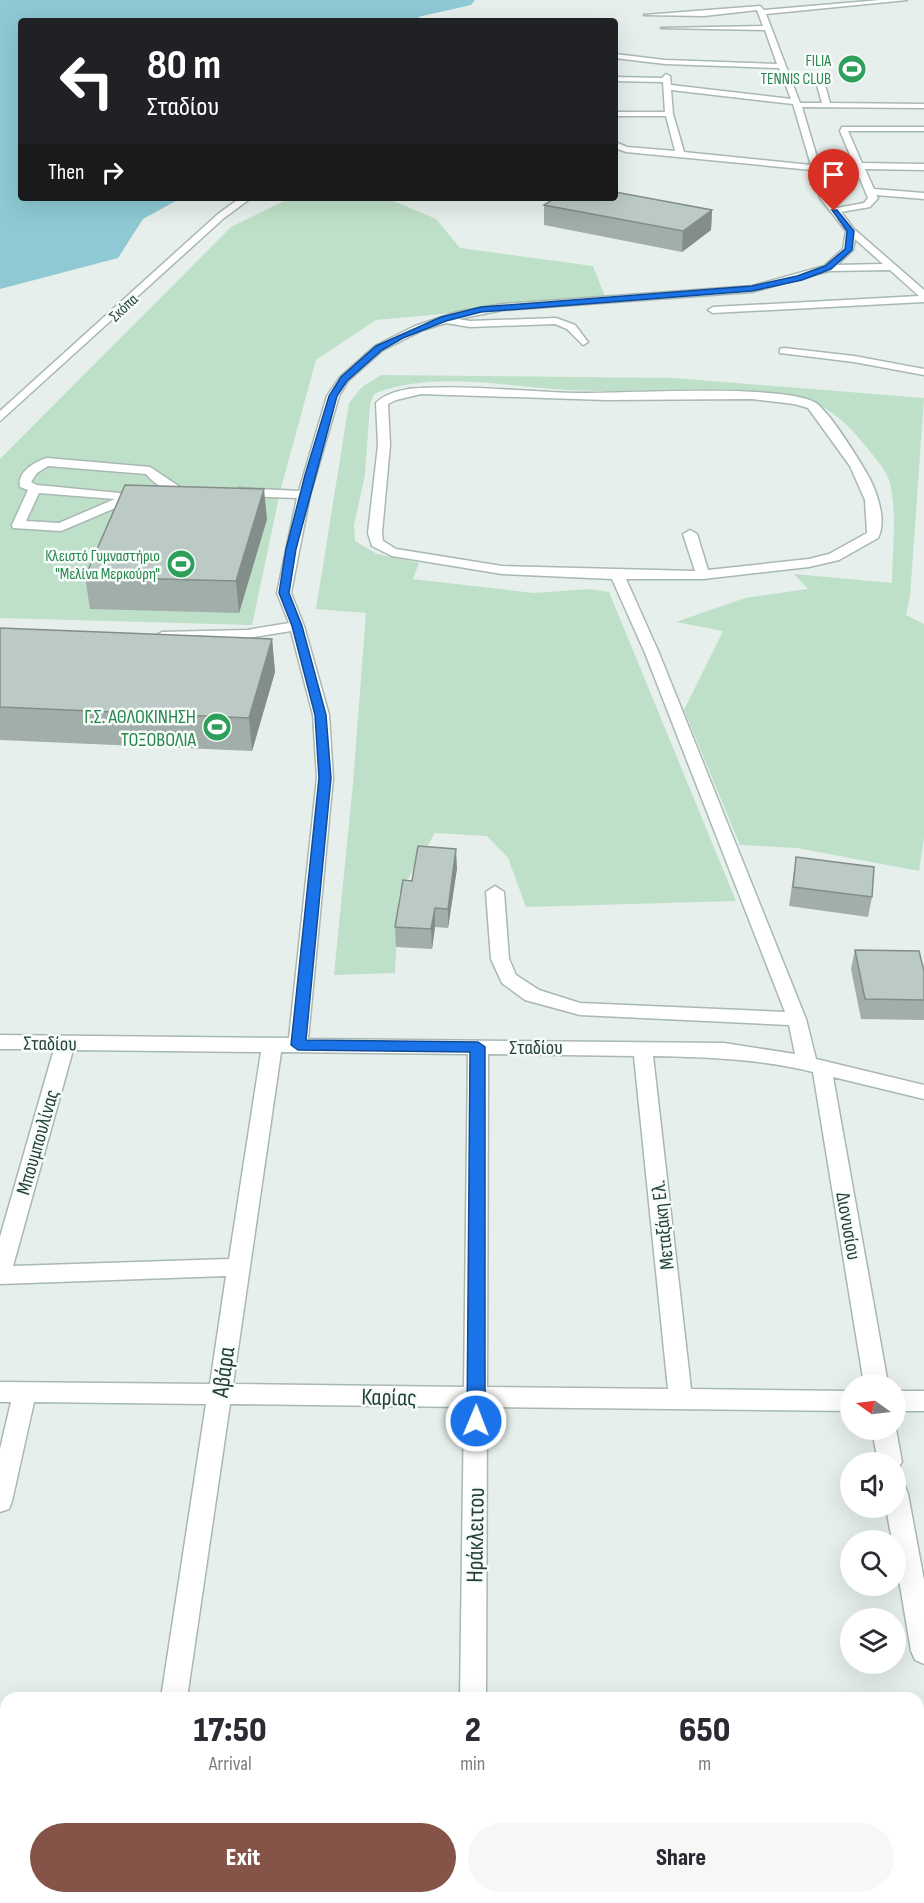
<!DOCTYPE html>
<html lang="en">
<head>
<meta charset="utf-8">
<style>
	:root { --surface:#fff; --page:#f7f7f7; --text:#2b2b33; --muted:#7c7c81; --accent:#855347 }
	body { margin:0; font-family:"Sofia Sans Condensed",sans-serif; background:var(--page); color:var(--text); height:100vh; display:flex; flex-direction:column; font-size:22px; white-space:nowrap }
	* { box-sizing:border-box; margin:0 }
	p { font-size:20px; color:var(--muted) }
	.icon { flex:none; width:33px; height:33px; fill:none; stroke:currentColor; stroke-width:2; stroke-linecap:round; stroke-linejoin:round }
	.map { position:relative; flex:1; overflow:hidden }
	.panel { position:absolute; left:0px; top:1692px; width:924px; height:212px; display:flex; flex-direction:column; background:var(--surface); border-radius:18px 18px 0 0; box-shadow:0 6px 24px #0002 }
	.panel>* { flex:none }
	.guide { position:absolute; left:18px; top:18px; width:600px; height:183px; border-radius:6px; box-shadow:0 6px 24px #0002; background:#202124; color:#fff; overflow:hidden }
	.needle { width:39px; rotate:284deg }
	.tools { position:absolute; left:840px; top:1374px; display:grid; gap:12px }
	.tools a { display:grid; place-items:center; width:66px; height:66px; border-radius:50%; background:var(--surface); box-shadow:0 6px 24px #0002; font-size:30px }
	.pin { position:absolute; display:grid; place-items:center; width:51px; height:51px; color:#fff; margin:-62px -26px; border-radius:50% 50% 50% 0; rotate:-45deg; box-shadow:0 0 6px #0007 }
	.pin .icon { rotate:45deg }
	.me { position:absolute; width:66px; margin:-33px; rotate:1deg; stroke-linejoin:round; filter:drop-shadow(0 0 4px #0008) }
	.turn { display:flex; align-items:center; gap:21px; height:126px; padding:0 30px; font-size:27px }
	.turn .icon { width:78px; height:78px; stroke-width:2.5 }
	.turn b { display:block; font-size:42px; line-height:51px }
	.then { display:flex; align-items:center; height:57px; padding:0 30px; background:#0003; gap:12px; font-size:22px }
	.eta { display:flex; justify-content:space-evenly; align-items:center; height:102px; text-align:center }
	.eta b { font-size:36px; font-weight:800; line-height:42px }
	.button { display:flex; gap:12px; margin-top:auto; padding:12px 30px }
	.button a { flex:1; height:69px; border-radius:36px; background:var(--accent); color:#fff; font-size:24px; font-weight:800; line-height:69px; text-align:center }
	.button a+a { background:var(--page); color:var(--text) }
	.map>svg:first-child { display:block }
	.green { fill:#bfe0c8 }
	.water { fill:#8ec9d4 }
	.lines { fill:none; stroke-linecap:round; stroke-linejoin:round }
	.minor-casing { stroke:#a8b8b2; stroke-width:3 }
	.minor { fill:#fff; fill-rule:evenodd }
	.wall { fill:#a1aea9 }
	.shaded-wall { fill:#838d89 }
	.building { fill:#bbcac4; stroke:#838d89; stroke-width:1.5 }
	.route { fill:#1a73e8; stroke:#114b97; stroke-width:1.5 }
	.labels { text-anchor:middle; stroke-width:5; stroke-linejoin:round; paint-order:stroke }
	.far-leisure-label { font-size:16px; fill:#27864d; stroke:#f7fbf9; text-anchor:end }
	.far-street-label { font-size:16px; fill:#24423a; stroke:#f7fbf9 }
	.leisure-label { font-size:20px; fill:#27864d; stroke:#f7fbf9; text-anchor:end }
	.street-label { font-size:20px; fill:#24423a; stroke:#f7fbf9 }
	.near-street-label { font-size:24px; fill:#24423a; stroke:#f7fbf9 }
</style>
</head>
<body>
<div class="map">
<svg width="924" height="1903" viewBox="0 0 924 1903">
	<rect width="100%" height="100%" fill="#e6efeb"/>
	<g class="green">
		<polygon points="290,198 386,198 436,219 460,248 593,266 606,299 376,320 316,360 281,488 252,625 0,618 0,459 231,227"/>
		<path d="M 381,375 L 675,378 L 924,398 L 910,597 L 906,615 L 924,624 L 924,838 L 919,871 L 797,848 L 740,845 L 684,710 L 723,631 L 676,622 L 745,598 L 808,589 L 794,574 L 892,583 C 892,551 898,511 889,480 C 886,470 875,458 868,449 C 841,416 825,402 782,393 C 711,393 639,393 568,390 C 506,387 433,370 374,394 L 370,404 L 365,475 L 354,525 L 355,541 L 377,554 L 419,563 L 413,579 L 534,593 L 589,589 L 609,592 L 736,901 L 526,907 L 508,858 L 487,836 L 435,833 L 399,894 L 395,973 L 334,975 L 353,783 L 366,613 L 316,609 L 349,403 L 362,387 Z"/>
	</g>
	<polygon class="water" points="0,0 475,0 471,5 418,17 426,21 21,21 21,198 181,198 143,219 118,258 0,289"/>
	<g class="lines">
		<g class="minor-casing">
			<g id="minor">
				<path d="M 880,0 L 907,0 L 766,14 L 800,103 L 822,103 L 817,85 L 821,83 L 825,85 L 830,103 L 924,104 L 924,108 L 802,107 L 829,198 L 837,208 L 864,203 L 868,198 L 840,131 L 842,127 L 924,127 L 924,131 L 848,131 L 862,163 L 924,164 L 924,170 L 865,169 L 874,189 L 924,193 L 924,199 L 876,195 L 878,198 L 870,207 L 841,212 L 854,229 L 924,290 L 924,302 L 713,313 L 708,310 L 713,307 L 919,296 L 890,270 L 829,271 L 752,292 L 503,310 L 458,319 L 470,321 L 556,318 L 575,325 L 588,342 L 583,345 L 567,329 L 555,324 L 470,327 L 446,323 L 423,330 L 383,350 L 348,381 L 339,396 L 310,495 L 291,593 L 304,626 L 329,715 L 333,778 L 308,1039 L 724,1043 L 795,1054 L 789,1025 L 580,1015 L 525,1000 L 502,983 L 491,959 L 486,892 L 495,886 L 504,892 L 509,959 L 516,975 L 539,990 L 580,1003 L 785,1012 L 645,653 L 612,579 L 502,574 L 392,556 L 372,546 L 368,533 L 378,445 L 376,403 C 386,392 408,388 422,388 C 473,385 526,392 577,393 C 622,394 785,383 816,403 C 831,414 859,460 869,477 C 877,493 887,520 878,538 L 839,560 L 809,567 L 703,579 L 626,579 L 659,653 L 806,1019 L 816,1059 L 924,1085 L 924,1099 L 833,1077 L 888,1384 L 864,1384 L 813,1072 C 760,1059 708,1057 653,1056 L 691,1389 L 850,1391 L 850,1411 L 487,1407 L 486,1698 L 460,1698 L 464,1407 L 230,1404 L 187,1698 L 161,1698 L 206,1404 L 34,1402 L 12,1501 L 9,1509 L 0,1512 L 0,1449 L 11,1402 L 0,1402 L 0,1382 L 210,1384 L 226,1276 L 0,1284 L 0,1237 L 54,1049 L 0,1049 L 0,1035 L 289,1038 L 317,778 L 313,715 L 291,631 L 247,638 L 162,640 L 155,636 L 162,632 L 247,630 L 289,623 L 277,593 L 297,498 L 239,496 L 233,492 L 239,488 L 299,491 L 327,396 L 340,377 L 375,346 L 415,326 L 457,312 L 503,304 L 752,286 L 824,266 L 843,249 L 846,231 L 820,198 L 812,170 L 626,152 L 615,148 L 615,142 L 627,147 L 675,151 L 666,116 L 615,116 L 615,112 L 665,112 L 663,82 L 615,81 L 615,77 L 662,78 L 666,74 L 670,76 L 671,85 L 791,99 L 779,68 L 665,64 L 615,58 L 615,54 L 665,60 L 777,64 L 765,30 L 661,28 L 763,26 L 757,10 L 704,16 L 644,15 L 760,6 L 764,10 ZM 671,90 L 793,104 L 811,165 L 684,152 L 673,114 ZM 855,239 L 883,264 L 837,265 L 853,250 ZM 421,394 L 605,400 L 752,399 L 794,404 L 808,408 L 850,466 L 865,500 L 867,533 L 829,554 L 809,559 L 708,570 L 697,534 L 690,530 L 683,534 L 695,571 L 502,566 L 396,549 L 383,541 L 382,533 L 390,445 L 388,404 L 396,400 ZM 73,1050 L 261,1052 L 229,1259 L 13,1266 ZM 281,1052 L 468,1054 L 464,1387 L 233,1384 ZM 488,1054 L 634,1056 L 668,1389 L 487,1387 Z"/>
				<polygon points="240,198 251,198 224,218 0,421 0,411 218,214"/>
				<polygon points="784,348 854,356 924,369 924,375 854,362 780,353 780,349"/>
				<path d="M 47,458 L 150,467 L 183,489 L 181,492 C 168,494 155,484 146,474 L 48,466 L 37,473 L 31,482 L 37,485 L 130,494 L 140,491 L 146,495 L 61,531 L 13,528 L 12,525 L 28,490 L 20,487 C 17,472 34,462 47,458 ZM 39,493 L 115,499 L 59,523 L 26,521 Z"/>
				<rect x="896" y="1391" width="28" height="20"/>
				<polygon points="896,1429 902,1462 896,1471 896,1462 878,1462 872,1430"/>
				<polygon points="896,1483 905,1486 908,1494 924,1580 924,1664 915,1660 911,1651 896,1562 896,1540 892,1540 886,1508 896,1508"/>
				<polygon points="0,1744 6,1745 6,1773 0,1772"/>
				<rect x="918" y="1767" width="6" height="28"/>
				<polygon points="457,1898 486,1898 487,1903 457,1903"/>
			</g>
		</g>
		<use href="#minor" class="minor"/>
	</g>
	<g class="wall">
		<polygon points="544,205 712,210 711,230 682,252 544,225"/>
		<polygon points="267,519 239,613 90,609 85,577"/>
		<polygon points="0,628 272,639 275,672 252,751 0,740"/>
		<polygon points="796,857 872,897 868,917 789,906"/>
		<polygon points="457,868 448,928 435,927 432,949 396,947 395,927 412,881"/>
		<polygon points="855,950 924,971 924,1020 861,1019 851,969"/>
		<polygon points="663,1898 754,1898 755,1903 663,1903"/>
	</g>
	<g class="shaded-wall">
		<polygon points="712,210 711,230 682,252 683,231"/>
		<polygon points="264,489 267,519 239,613 236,581"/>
		<polygon points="272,639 275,672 252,751 249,718"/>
		<polygon points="456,849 457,868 448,928 448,909"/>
		<polygon points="435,908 435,927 432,949 431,929"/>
	</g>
	<g class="building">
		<polygon points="615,192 712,210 683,231 544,205 555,198 615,198"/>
		<polygon points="125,485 264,489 236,581 85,577"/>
		<polygon points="0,628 272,639 249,718 0,707"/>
		<polygon points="418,846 456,849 448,909 435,908 431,929 395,927 403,880 412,881"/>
		<polygon points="796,857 874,867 872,897 793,887"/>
		<polygon points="855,950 919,951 924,971 924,1000 865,999"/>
		<polygon points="668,1898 754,1898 755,1903 668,1903"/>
	</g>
	<polygon class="route" points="832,210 837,210 854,231 852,250 831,269 802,280 752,291 481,312 446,321 403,338 382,350 347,381 337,396 296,549 289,593 302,626 326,715 331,778 306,1040 478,1042 485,1047 485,1421 482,1427 476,1429 470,1427 467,1421 470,1052 298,1050 291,1045 319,778 315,715 292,626 279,593 286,549 305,475 329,396 341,377 376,346 441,317 481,307 752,286 797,276 825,266 845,249 847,231"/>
	<defs>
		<g id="stadium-disc" transform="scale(1.5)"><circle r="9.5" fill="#2e9e5b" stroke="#f7fbf9"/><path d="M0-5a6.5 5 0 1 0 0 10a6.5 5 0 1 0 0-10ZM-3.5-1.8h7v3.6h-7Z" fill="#fff"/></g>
	</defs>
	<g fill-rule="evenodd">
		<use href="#stadium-disc" x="852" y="69"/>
		<use href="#stadium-disc" x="181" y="564"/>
		<use href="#stadium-disc" x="217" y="727"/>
	</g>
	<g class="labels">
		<g class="far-leisure-label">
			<text x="831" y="66">FILIA<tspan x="831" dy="18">TENNIS CLUB</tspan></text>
			<text x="160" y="561">Κλειστό Γυμναστήριο<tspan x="160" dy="18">"Μελίνα Μερκούρη"</tspan></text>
		</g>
		<g class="far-street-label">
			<text transform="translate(123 307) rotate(-43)" y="6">Σκόπα</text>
		</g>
		<g class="leisure-label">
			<text x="196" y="723">Γ.Σ. ΑΘΛΟΚΙΝΗΣΗ<tspan x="196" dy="23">ΤΟΞΟΒΟΛΙΑ</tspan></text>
		</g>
		<g class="street-label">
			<text transform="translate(50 1043) rotate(1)" y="7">Σταδίου</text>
			<text x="536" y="1054">Σταδίου</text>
			<text transform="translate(37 1142) rotate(-74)" y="7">Μπουμπουλίνας</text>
			<text transform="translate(662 1225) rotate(-96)" y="7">Μεταξάκη Ελ.</text>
			<text transform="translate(849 1226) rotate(80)" y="7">Διονυσίου</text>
		</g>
		<g class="near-street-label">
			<text transform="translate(223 1372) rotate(-82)" y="8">Αβάρα</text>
			<text transform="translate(389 1397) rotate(1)" y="8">Καρίας</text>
			<text transform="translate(475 1535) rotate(-89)" y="8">Ηράκλειτου</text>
		</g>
	</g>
</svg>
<div class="tools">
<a><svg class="needle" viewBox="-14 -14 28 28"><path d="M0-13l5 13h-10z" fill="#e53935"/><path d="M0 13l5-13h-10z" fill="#7c7c81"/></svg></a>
<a><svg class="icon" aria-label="sound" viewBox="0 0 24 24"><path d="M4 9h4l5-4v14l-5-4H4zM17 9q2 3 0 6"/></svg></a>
<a><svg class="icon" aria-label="search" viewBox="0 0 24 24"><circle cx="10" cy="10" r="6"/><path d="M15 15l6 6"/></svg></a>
<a><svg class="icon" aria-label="layers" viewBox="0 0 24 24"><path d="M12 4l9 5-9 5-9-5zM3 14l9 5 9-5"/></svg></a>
</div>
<div class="pin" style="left:834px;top:211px;background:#d93025"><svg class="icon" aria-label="arrive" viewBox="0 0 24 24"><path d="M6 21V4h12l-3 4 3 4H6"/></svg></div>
<svg class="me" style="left:476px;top:1421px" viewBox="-20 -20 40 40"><circle r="17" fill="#1a73e8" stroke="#fff" stroke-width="3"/><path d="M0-11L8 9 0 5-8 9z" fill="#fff"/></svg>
<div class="guide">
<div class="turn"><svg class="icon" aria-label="left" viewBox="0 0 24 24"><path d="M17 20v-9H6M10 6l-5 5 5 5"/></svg><div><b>80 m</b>Σταδίου</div></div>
<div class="then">Then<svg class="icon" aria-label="right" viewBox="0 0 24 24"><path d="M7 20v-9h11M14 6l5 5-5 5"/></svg></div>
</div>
<section class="panel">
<div class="eta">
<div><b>17:50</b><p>Arrival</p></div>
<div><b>2</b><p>min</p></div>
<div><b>650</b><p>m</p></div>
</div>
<div class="button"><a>Exit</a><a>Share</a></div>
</section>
</div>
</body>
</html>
